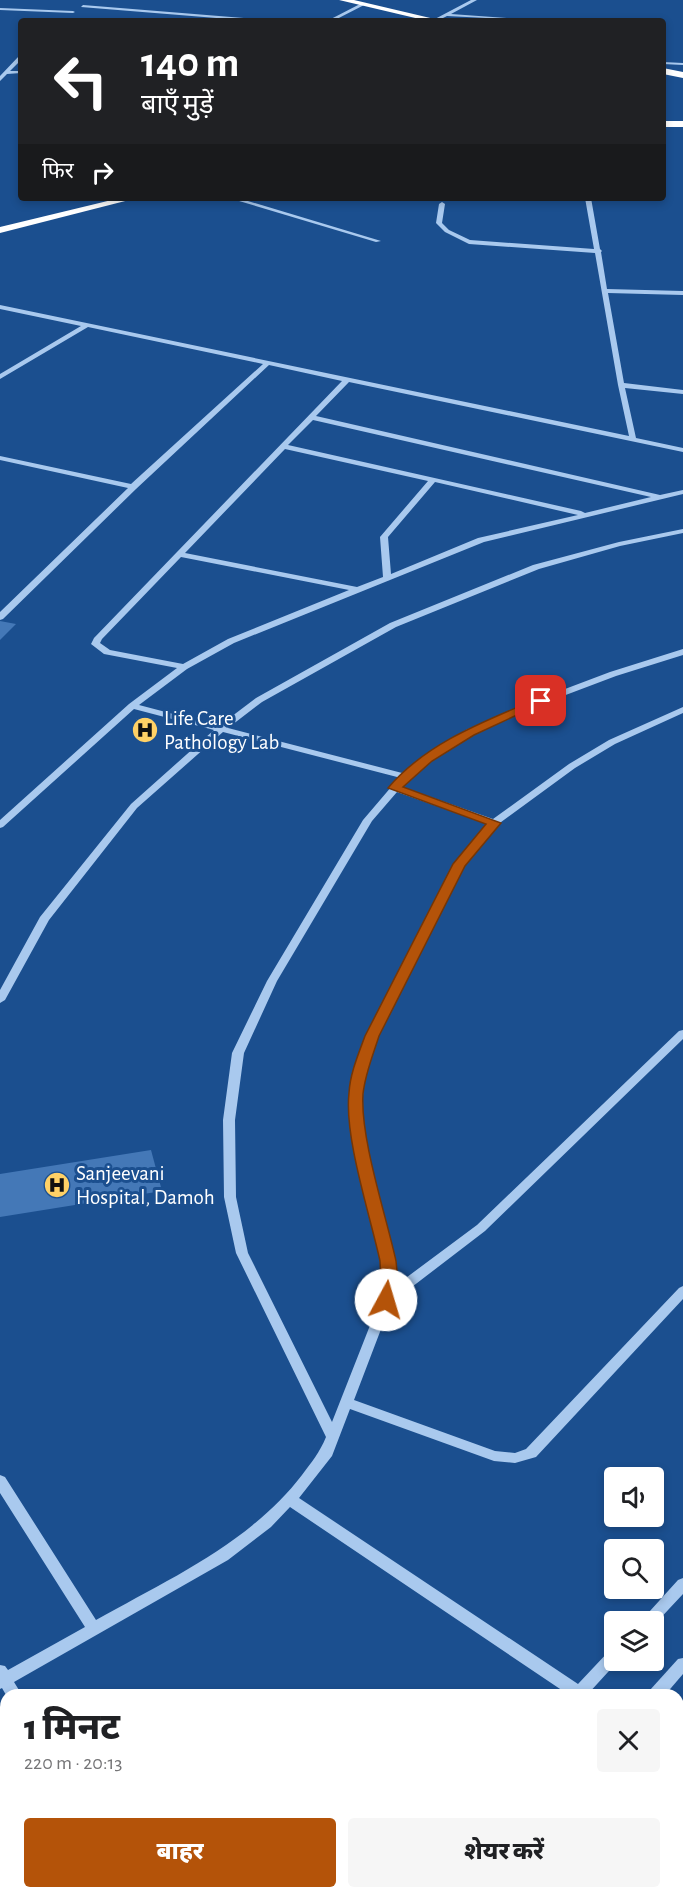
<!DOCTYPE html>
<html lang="hi">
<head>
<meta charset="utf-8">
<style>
	:root { --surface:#fff; --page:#f6f6f6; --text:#202124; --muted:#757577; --accent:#b45309 }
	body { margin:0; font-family:"Alegreya Sans","Noto Sans Devanagari",sans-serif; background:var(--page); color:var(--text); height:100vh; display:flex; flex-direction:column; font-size:22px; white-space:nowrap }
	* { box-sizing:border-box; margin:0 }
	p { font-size:20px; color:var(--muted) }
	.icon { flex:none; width:33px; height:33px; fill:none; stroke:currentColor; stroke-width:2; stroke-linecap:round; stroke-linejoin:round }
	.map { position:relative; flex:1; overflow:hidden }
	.panel { position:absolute; left:0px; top:1689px; width:684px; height:210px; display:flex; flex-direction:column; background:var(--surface); border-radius:18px 18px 0 0; box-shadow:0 3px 9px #0003 }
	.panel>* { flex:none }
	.guide { position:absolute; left:18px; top:18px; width:648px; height:183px; border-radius:6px; box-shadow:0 3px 9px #0003; background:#202124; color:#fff; overflow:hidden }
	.fabs { position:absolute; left:604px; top:1467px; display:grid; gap:12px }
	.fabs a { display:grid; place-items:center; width:60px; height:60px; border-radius:6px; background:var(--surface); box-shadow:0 3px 9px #0003; font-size:30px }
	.pin { position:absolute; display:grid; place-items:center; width:51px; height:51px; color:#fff; margin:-26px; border-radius:12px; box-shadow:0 3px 9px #0006 }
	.me { position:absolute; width:66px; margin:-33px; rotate:6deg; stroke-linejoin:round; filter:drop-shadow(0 0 4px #0008) }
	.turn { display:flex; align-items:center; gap:21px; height:126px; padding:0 24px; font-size:27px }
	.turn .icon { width:78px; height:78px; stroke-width:2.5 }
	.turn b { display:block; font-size:42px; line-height:51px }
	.then { display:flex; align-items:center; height:57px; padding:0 24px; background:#0003; gap:12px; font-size:22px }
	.round { display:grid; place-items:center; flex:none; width:63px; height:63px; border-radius:6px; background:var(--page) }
	.head { display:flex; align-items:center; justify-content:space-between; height:102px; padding:0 24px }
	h1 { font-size:36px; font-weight:800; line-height:45px }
	.button { display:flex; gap:12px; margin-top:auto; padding:12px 24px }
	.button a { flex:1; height:69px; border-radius:6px; background:var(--accent); color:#fff; font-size:24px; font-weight:800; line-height:69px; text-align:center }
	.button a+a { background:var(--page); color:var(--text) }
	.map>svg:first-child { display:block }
	.building { fill:#4478b7 }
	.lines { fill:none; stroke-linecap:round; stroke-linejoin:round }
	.minor { fill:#a9c9ee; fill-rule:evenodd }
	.highway { fill:#fff; fill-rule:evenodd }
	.route { fill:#b45309; stroke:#753606; stroke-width:1.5 }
	.labels { text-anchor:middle; stroke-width:6; stroke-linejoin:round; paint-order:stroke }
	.poi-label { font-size:21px; fill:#fff; stroke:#1b4f8f; text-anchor:start }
</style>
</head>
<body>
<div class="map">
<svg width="683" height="1899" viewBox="0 0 683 1899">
	<rect width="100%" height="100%" fill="#1b4f8f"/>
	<g class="building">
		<polygon points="0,621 16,624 0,640"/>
		<polygon points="151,1150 162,1191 0,1217 0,1174"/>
	</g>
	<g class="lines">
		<g class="minor">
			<polygon points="471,0 477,0 451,14 546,21 447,16 437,21 433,20"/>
			<polygon points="362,3 366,4 333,21 327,21"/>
			<polygon points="83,5 270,20 272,21 253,21 81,7"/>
			<polygon points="0,8 73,11 75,12 73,13 0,10"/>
			<polygon points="19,56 21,56 21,60 10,71 21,71 21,73 7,74 0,81 0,76"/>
			<polygon points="663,62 683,63 683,65 663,64"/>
			<polygon points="229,198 238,198 381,241 376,242"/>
			<path d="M 585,198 L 591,198 L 600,249 L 602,251 L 601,252 L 607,289 L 683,291 L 683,295 L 608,293 L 624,383 L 683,390 L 683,394 L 625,388 L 636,438 L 683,448 L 683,452 L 349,382 L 316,416 L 660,495 L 683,490 L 683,494 L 484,542 L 234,643 L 187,669 L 139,705 L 219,726 L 256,698 L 390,623 L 533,565 L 619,542 L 683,529 L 683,533 L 620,546 L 539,569 L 396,627 L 262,702 L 228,728 L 406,774 L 425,757 L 466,730 L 520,706 L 610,672 L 683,649 L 683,655 L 616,676 L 526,710 L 472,734 L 431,761 L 402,787 L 493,819 L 569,764 L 609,740 L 683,707 L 683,713 L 615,744 L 575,768 L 497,825 L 465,865 L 378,1036 L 364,1079 L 362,1112 L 368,1154 L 394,1261 L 396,1281 L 395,1286 L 477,1225 L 679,1031 L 683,1030 L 683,1039 L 485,1231 L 391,1303 L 354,1400 L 495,1451 L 515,1453 L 526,1449 L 679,1288 L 683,1286 L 683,1299 L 536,1457 L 515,1463 L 494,1461 L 350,1409 L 332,1456 L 299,1498 L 578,1684 L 610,1650 L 615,1649 L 615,1660 L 619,1660 L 587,1695 L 569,1695 L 290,1507 L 271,1527 L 228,1560 L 14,1682 L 22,1695 L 6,1695 L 2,1688 L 0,1689 L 0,1665 L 5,1666 L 8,1670 L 85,1627 L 0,1493 L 0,1475 L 5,1477 L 96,1620 C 169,1579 250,1543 302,1475 C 311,1463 320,1452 326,1437 L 236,1253 L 224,1197 L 223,1120 L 232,1053 L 267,981 L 363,820 L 392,786 L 401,778 L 223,732 L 137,808 L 49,920 L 5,1000 L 0,1003 L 0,990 L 40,917 L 131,804 L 214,730 L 134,709 L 3,827 L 0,828 L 0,820 L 129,704 L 177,668 L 104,654 L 91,644 L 94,638 L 342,381 L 269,365 L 136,489 L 3,619 L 0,620 L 0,612 L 128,488 L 0,460 L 0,456 L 131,484 L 263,364 L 88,327 L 0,379 L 0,374 L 81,326 L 0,309 L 0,305 L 629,436 L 618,385 L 595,253 L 469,244 L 445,232 L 436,223 L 439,204 L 442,202 L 445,204 L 442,223 L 449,230 L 470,240 L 594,249 ZM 313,420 L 651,497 L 585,513 L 581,511 L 288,445 ZM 285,449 L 428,481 L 380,537 L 383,577 L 357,587 L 185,553 ZM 435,482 L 578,515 L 478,538 L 391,574 L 388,537 ZM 181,557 L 349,590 L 228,639 L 183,664 L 110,650 L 100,643 L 102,639 ZM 397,792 L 488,824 L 455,864 L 366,1036 L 353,1079 L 350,1094 L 352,1132 L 361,1177 L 382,1261 L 384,1281 L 380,1300 L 332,1422 L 248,1253 L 236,1197 L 235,1120 L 244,1053 L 277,981 L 372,821 Z"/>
			<polygon points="683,1578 683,1594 654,1625 654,1622 640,1622 678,1580"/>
			<polygon points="683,1658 683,1674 665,1695 647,1695 650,1690 678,1659"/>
			<polygon points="121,1893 139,1893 141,1899 124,1899"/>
			<polygon points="377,1893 396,1893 393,1899 374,1899"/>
			<polygon points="463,1893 482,1893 479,1899 460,1899"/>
			<polygon points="491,1893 509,1893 512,1899 494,1899"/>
		</g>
		<g class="highway">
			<polygon points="339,0 354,0 443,21 428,21"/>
			<polygon points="663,68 683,72 683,78 663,74"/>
			<rect x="663" y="121" width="20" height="6"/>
			<polygon points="120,198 137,198 0,233 0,227"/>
		</g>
	</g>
	<path class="route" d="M 537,699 L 547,701 L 474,735 L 432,761 L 403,787 L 501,823 L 465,866 L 379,1036 C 373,1055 365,1074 363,1094 C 360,1138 386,1215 396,1261 L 398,1281 L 394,1300 L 386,1306 L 378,1300 L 381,1281 L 380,1261 C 370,1215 344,1137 349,1093 C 350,1074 358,1055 365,1036 L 453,864 L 486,824 L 388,788 C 426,743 485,721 537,699 Z"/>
	<defs>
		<g id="hospital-disc" transform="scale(1.35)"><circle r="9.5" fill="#ffd166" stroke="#1b4f8f"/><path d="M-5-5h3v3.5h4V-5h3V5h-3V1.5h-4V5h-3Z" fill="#111"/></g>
	</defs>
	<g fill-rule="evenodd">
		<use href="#hospital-disc" x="145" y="730"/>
		<use href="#hospital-disc" x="57" y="1185"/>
	</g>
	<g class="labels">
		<g class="poi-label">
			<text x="164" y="725">Life Care<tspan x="164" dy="24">Pathology Lab</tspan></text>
			<text x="76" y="1180">Sanjeevani<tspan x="76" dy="24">Hospital, Damoh</tspan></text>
		</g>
	</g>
</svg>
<div class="fabs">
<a><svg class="icon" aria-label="sound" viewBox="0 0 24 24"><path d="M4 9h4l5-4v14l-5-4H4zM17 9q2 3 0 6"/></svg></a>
<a><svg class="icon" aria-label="search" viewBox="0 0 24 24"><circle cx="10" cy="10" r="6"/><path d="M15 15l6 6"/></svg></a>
<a><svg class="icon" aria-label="layers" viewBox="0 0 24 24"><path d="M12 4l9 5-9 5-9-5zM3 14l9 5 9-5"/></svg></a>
</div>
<div class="pin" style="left:541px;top:701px;background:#d93025"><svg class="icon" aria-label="arrive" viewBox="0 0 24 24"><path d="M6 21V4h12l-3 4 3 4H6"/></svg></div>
<svg class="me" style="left:386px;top:1300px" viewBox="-20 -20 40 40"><circle r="19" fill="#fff"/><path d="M0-13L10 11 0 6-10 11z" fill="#b45309"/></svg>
<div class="guide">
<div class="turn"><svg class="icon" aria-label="left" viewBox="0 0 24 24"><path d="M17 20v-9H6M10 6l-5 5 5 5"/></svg><div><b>140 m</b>बाएँ मुड़ें</div></div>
<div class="then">फिर<svg class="icon" aria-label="right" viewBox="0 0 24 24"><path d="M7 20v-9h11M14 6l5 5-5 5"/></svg></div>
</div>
<section class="panel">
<div class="head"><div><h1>1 मिनट</h1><p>220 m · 20:13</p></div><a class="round"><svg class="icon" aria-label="close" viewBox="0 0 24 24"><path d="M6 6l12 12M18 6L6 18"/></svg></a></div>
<div class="button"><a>बाहर</a><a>शेयर करें</a></div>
</section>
</div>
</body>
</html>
